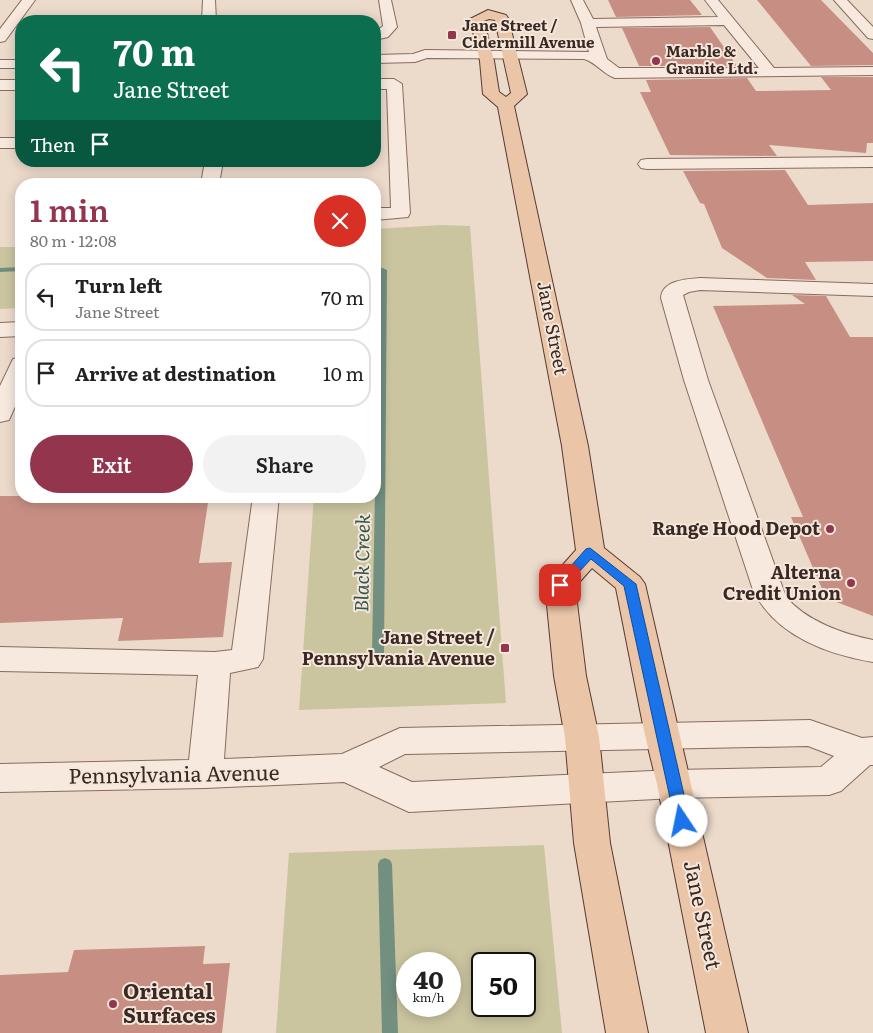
<!DOCTYPE html>
<html lang="en">
<head>
<meta charset="utf-8">
<style>
	:root { --surface:#fff; --page:#f2f2f2; --text:#222; --muted:#767676; --line:#e0e0e0; --accent:#92354d }
	body { margin:0; font-family:Literata,serif; background:var(--page); color:var(--text); height:100vh; display:flex; flex-direction:column; font-size:19px; white-space:nowrap }
	* { box-sizing:border-box; margin:0 }
	p { font-size:16px; color:var(--muted) }
	.icon { flex:none; width:28px; height:28px; fill:none; stroke:currentColor; stroke-width:2; stroke-linecap:round; stroke-linejoin:round }
	.map { position:relative; flex:1; overflow:hidden }
	.sheet { position:absolute; left:15px; top:178px; width:366px; height:325px; display:flex; flex-direction:column; background:var(--surface); border-radius:20px; box-shadow:0 2px 12px #0003 }
	.sheet>* { flex:none }
	.hud { position:absolute; left:15px; top:15px; width:366px; height:152px; border-radius:20px; box-shadow:0 2px 12px #0003; background:#0b6e4f; color:#fff; overflow:hidden }
	.speed { position:absolute; left:396px; top:952px; display:flex; gap:10px; font-size:25px; font-weight:700; text-align:center }
	.speed>* { display:grid; place-content:center; width:65px; height:65px; border-radius:50%; background:var(--surface); box-shadow:0 2px 12px #0003; line-height:1 }
	.speed small { font-size:12px; font-weight:400 }
	.speed .limit { border:2px solid #111; border-radius:8px; background:#fff; color:#111 }
	.pin { position:absolute; display:grid; place-items:center; width:42px; height:42px; color:#fff; margin:-21px; border-radius:10px; box-shadow:0 2px 8px #0006 }
	.me { position:absolute; width:55px; margin:-28px; rotate:349deg; stroke-linejoin:round; filter:drop-shadow(0 0 4px #0008) }
	.turn { display:flex; align-items:center; gap:18px; height:105px; padding:0 15px; font-size:22px }
	.turn .icon { width:65px; height:65px; stroke-width:2.5 }
	.turn b { display:block; font-size:35px; line-height:42px }
	.then { display:flex; align-items:center; height:48px; padding:0 15px; background:#0003; gap:10px; font-size:19px }
	.round { display:grid; place-items:center; flex:none; width:52px; height:52px; border-radius:26px; background:var(--page) }
	.summary { display:flex; align-items:center; justify-content:space-between; height:85px; padding:0 15px }
	h1 { font-size:30px; font-weight:600; line-height:38px; color:var(--accent) }
	.button { display:flex; gap:10px; margin-top:auto; padding:10px 15px }
	.button a { flex:1; height:58px; border-radius:30px; background:var(--accent); color:#fff; font-size:20px; font-weight:600; line-height:58px; text-align:center }
	.button a+a { background:var(--page); color:var(--text) }
	ul { padding:0; list-style:none }
	li { display:flex; align-items:center; gap:15px; height:68px; margin:0 10px 8px; padding:0 5px; border:2px solid var(--line); border-radius:20px }
	li div { flex:1 }
	li b { display:block; font-size:19px }
	li em { font-style:normal }
	.map>svg:first-child { display:block }
	.green { fill:#cac49f; fill-rule:evenodd }
	.lines { fill:none; stroke-linecap:round; stroke-linejoin:round }
	.stream { fill:#728f80; fill-rule:evenodd }
	.building { fill:#c78f84 }
	.minor-casing { stroke:#886b60; stroke-width:2 }
	.major-casing { stroke:#563b34; stroke-width:2 }
	.minor { fill:#f7e9de; fill-rule:evenodd }
	.major { fill:#ebc5a7; fill-rule:evenodd }
	.route { fill:#1a73e8; stroke:#114b97 }
	.poi-dot { fill:#92354d; stroke:#f4e6da; stroke-width:2 }
	.labels { text-anchor:middle; stroke-width:4; stroke-linejoin:round; paint-order:stroke }
	.far-poi-label { font-size:15px; font-weight:bold; fill:#3a2822; stroke:#f4e6da; text-anchor:start }
	.street-label { font-size:18px; fill:#3a2822; stroke:#f4e6da }
	.poi-label { font-size:18px; font-weight:bold; fill:#3a2822; stroke:#f4e6da; text-anchor:end }
	.water-label { font-size:19px; font-style:italic; fill:#33584c; stroke:#f4e6da }
	.near-street-label { font-size:21px; fill:#3a2822; stroke:#f4e6da }
	.near-poi-label { font-size:21px; font-weight:bold; fill:#3a2822; stroke:#f4e6da; text-anchor:start }
</style>
</head>
<body>
<div class="map">
<svg width="873" height="1033" viewBox="0 0 873 1033">
	<rect width="100%" height="100%" fill="#ecdacb"/>
	<g class="green">
		<polygon points="441,225 470,226 506,703 299,710 314,496 375,496 375,229"/>
		<polygon points="0,247 21,247 21,308 0,309"/>
		<path d="M 544,845 L 562,1033 L 276,1033 L 289,853 ZM 408,964 L 450,964 L 450,1006 L 408,1006 ZM 482,964 L 525,964 L 525,1006 L 482,1006 Z"/>
	</g>
	<g class="lines">
		<g class="stream">
			<polygon points="375,265 387,270 384,654 382,657 374,657 372,654 379,271 375,270"/>
			<polygon points="21,267 21,271 0,272 0,268"/>
			<polygon points="385,858 390,860 392,864 398,1033 382,1033 378,864 380,860"/>
		</g>
	</g>
	<g class="building">
		<polygon points="608,0 690,0 702,15 616,17"/>
		<polygon points="757,0 821,0 873,53 873,65 811,66"/>
		<polygon points="710,27 737,66 639,66 622,28"/>
		<polygon points="821,77 873,77 873,143 867,143 866,153 769,145 777,156 670,155 640,92 651,92 646,80 747,78 756,91 831,90"/>
		<polygon points="785,170 808,205 873,203 873,261 805,262 816,280 767,278 722,248 704,204 700,203 683,171"/>
		<polygon points="792,295 826,296 850,337 873,337 873,616 826,598 791,517 803,517 713,306 805,304"/>
		<polygon points="0,496 209,496 199,563 232,562 223,637 118,641 123,618 0,623"/>
		<polygon points="205,946 203,964 230,963 222,1033 0,1033 0,975 68,972 74,950"/>
	</g>
	<g class="lines">
		<g class="minor-casing">
			<g id="minor">
				<polygon points="22,0 35,0 5,41 0,42 0,29"/>
				<polygon points="203,0 215,0 216,21 202,21"/>
				<polygon points="379,0 391,0 397,27 388,37 375,40 375,32 383,26"/>
				<path d="M 571,0 L 583,0 L 593,19 L 718,17 L 705,0 L 718,0 L 774,68 L 873,67 L 873,75 L 615,78 C 603,74 597,63 584,59 L 427,58 L 415,62 L 375,63 L 375,55 L 413,54 L 425,50 L 589,52 L 581,23 ZM 724,25 L 759,68 L 619,68 L 607,59 L 596,27 Z"/>
				<polygon points="834,0 847,0 873,27 873,39 868,38"/>
				<rect x="0" y="60" width="21" height="8"/>
				<polygon points="375,79 394,79 402,84 410,213 408,217 375,220 375,208 391,208 387,89 375,89"/>
				<rect x="0" y="80" width="21" height="10"/>
				<rect x="0" y="138" width="21" height="10"/>
				<polygon points="873,157 873,167 647,169 641,168 638,164 641,160 647,159"/>
				<polygon points="205,161 223,161 219,184 201,184"/>
				<path d="M 700,278 L 873,284 L 873,296 L 700,290 L 689,292 L 683,295 L 708,380 L 786,597 C 806,621 843,634 873,640 L 873,662 C 826,654 775,635 753,590 L 684,380 L 661,298 C 662,280 687,279 700,278 Z"/>
				<polygon points="21,322 21,336 0,337 0,323"/>
				<polygon points="21,357 21,393 9,420 0,422 0,386 13,359"/>
				<path d="M 253,496 L 279,496 L 263,659 L 258,667 L 230,673 L 224,759 L 342,754 L 400,728 L 810,720 L 862,738 L 873,737 L 873,765 L 870,765 L 841,791 L 829,795 L 675,798 L 409,812 L 344,782 L 205,788 L 0,792 L 0,764 L 189,760 L 198,675 L 0,671 L 0,647 L 215,652 L 232,650 ZM 808,746 L 834,756 L 821,767 L 675,770 L 412,782 L 379,767 L 405,754 Z"/>
			</g>
		</g>
		<g class="major-casing">
			<path id="major" d="M 488,10 L 506,15 L 508,18 L 527,94 L 514,106 L 588,446 L 604,548 L 640,577 L 645,584 L 748,1033 L 706,1033 L 657,784 L 645,735 L 616,588 L 592,568 L 575,587 L 586,676 L 599,737 L 610,843 L 648,1033 L 606,1033 L 574,843 L 565,737 L 554,676 L 545,585 L 576,550 L 562,446 L 498,107 L 483,94 L 480,61 L 470,19 ZM 489,19 L 495,20 L 511,93 L 506,97 L 499,92 L 494,61 L 484,21 Z"/>
		</g>
		<use href="#minor" class="minor"/>
		<use href="#major" class="major"/>
	</g>
	<polygon class="route" points="590,548 636,584 690,821 688,826 682,827 677,826 675,821 624,586 591,559 564,588 556,588 554,585 586,549"/>
	<g class="poi-dot">
		<rect x="447" y="30" width="10" height="10" rx="2.5"/>
		<circle cx="656" cy="61" r="5"/>
		<circle cx="830" cy="529" r="5"/>
		<circle cx="851" cy="583" r="5"/>
		<rect x="500" y="643" width="10" height="10" rx="2.5"/>
		<circle cx="113" cy="1004" r="5"/>
	</g>
	<g class="labels">
		<g class="far-poi-label">
			<text x="462" y="31">Jane Street /<tspan x="462" dy="17">Cidermill Avenue</tspan></text>
			<text x="666" y="57">Marble &amp;<tspan x="666" dy="17">Granite Ltd.</tspan></text>
		</g>
		<g class="street-label">
			<text transform="translate(552 328) rotate(79)" y="6">Jane Street</text>
		</g>
		<g class="poi-label">
			<text x="820" y="535">Range Hood Depot</text>
			<text x="841" y="579">Alterna<tspan x="841" dy="21">Credit Union</tspan></text>
			<text x="495" y="644">Jane Street /<tspan x="495" dy="21">Pennsylvania Avenue</tspan></text>
		</g>
		<g class="water-label">
			<text transform="translate(362 563) rotate(-89)" y="7">Black Creek</text>
		</g>
		<g class="near-street-label">
			<text transform="translate(174 775) rotate(-1)" y="7">Pennsylvania Avenue</text>
			<text transform="translate(702 915) rotate(78)" y="7">Jane Street</text>
		</g>
		<g class="near-poi-label">
			<text x="123" y="999">Oriental<tspan x="123" dy="24">Surfaces</tspan></text>
		</g>
	</g>
</svg>
<div class="speed"><div>40<small>km/h</small></div><div class="limit">50</div></div>
<div class="pin" style="left:560px;top:585px;background:#d93025"><svg class="icon" aria-label="arrive" viewBox="0 0 24 24"><path d="M6 21V4h12l-3 4 3 4H6"/></svg></div>
<svg class="me" style="left:682px;top:821px" viewBox="-20 -20 40 40"><circle r="19" fill="#fff"/><path d="M0-13L10 11 0 6-10 11z" fill="#1a73e8"/></svg>
<div class="hud">
<div class="turn"><svg class="icon" aria-label="left" viewBox="0 0 24 24"><path d="M17 20v-9H6M10 6l-5 5 5 5"/></svg><div><b>70 m</b>Jane Street</div></div>
<div class="then">Then<svg class="icon" aria-label="arrive" viewBox="0 0 24 24"><path d="M6 21V4h12l-3 4 3 4H6"/></svg></div>
</div>
<section class="sheet">
<div class="summary"><div><h1>1 min</h1><p>80 m · 12:08</p></div><a class="round" style="background:#d93025;color:#fff"><svg class="icon" aria-label="close" viewBox="0 0 24 24"><path d="M6 6l12 12M18 6L6 18"/></svg></a></div>
<ul>
<li><svg class="icon" aria-label="left" viewBox="0 0 24 24"><path d="M17 20v-9H6M10 6l-5 5 5 5"/></svg><div><b>Turn left</b><p>Jane Street</p></div><em>70 m</em></li>
<li><svg class="icon" aria-label="arrive" viewBox="0 0 24 24"><path d="M6 21V4h12l-3 4 3 4H6"/></svg><div><b>Arrive at destination</b></div><em>10 m</em></li>
</ul>
<div class="button"><a>Exit</a><a>Share</a></div>
</section>
</div>
</body>
</html>
